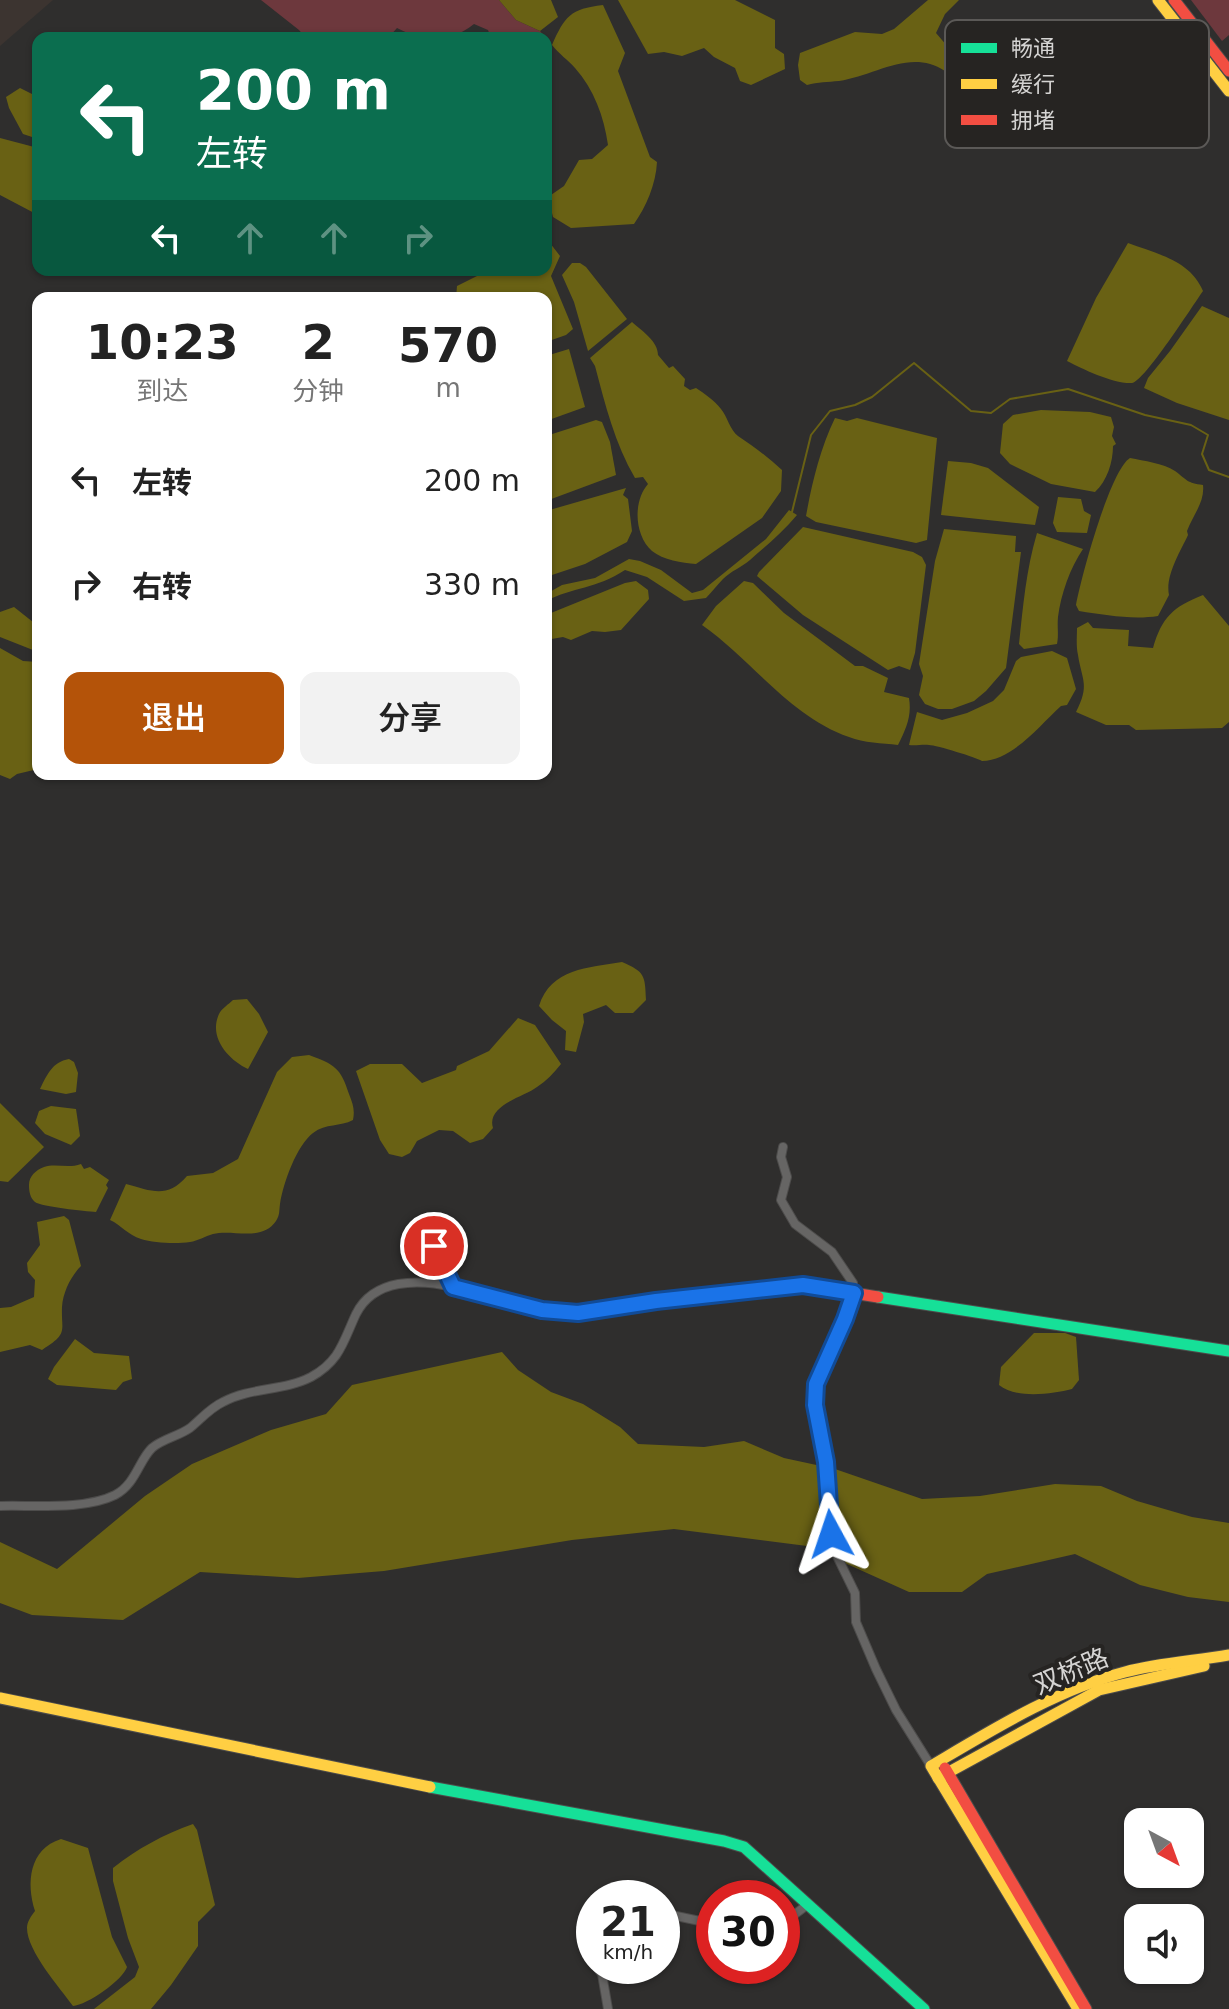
<!DOCTYPE html>
<html lang="zh">
<head>
<meta charset="utf-8">
<style>
	:root { --surface:#fff; --page:#f2f2f2; --text:#222; --muted:#767676; --accent:#b45309 }
	body { margin:0; font-family:"DejaVu Sans","Noto Sans SC",sans-serif; background:var(--page); color:var(--text); height:100vh; display:flex; flex-direction:column; font-size:30px; white-space:nowrap }
	* { box-sizing:border-box; margin:0 }
	p { font-size:26px; color:var(--muted) }
	.icon { flex:none; width:44px; height:44px; fill:none; stroke:currentColor; stroke-width:2; stroke-linecap:round; stroke-linejoin:round }
	.map { position:relative; flex:1; overflow:hidden }
	.details { position:absolute; left:32px; top:292px; width:520px; height:488px; display:flex; flex-direction:column; background:var(--surface); border-radius:16px; box-shadow:0 2px 6px #0004 }
	.details>* { flex:none }
	.hud { position:absolute; left:32px; top:32px; width:520px; height:244px; border-radius:16px; box-shadow:0 2px 6px #0004; background:#0b6e4f; color:#fff; overflow:hidden }
	.needle { width:52px; rotate:139deg }
	.controls { position:absolute; left:1124px; top:1808px; display:grid; gap:16px }
	.controls a { display:grid; place-items:center; width:80px; height:80px; border-radius:16px; background:var(--surface); box-shadow:0 2px 6px #0004; font-size:40px }
	.speed { position:absolute; left:576px; top:1880px; display:flex; gap:16px; font-size:40px; font-weight:700; text-align:center }
	.speed>* { display:grid; place-content:center; width:104px; height:104px; border-radius:50%; background:var(--surface); box-shadow:0 2px 6px #0004; line-height:1 }
	.speed small { font-size:20px; font-weight:400 }
	.speed .limit { border:12px solid #d22; background:#fff; color:#111 }
	.pin { position:absolute; display:grid; place-items:center; width:68px; height:68px; color:#fff; margin:-34px; border:4px solid #fff; border-radius:50%; box-shadow:0 2px 8px #0007 }
	.me { position:absolute; width:88px; margin:-44px; rotate:355deg; stroke-linejoin:round; filter:drop-shadow(0 0 6px #0008) }
	.turn { display:flex; align-items:center; gap:28px; height:168px; padding:0 32px; font-size:36px }
	.turn .icon { width:104px; height:104px; stroke-width:2.5 }
	.turn b { display:block; font-size:56px; line-height:68px }
	.lanes { display:flex; align-items:center; height:76px; padding:0 32px; background:#0003; justify-content:center; gap:40px; direction:ltr }
	.lanes .off { opacity:.35 }
	.eta { display:flex; justify-content:space-evenly; align-items:center; height:136px; text-align:center }
	.eta b { font-size:48px; font-weight:600; line-height:56px }
	.action { display:flex; gap:16px; margin-top:auto; padding:16px 32px }
	.action a { flex:1; height:92px; border-radius:16px; background:var(--accent); color:#fff; font-size:32px; font-weight:600; line-height:92px; text-align:center }
	.action a+a { background:var(--page); color:var(--text) }
	ul { padding:0; list-style:none }
	li { display:flex; align-items:center; gap:24px; height:104px; padding:0 32px }
	li div { flex:1 }
	li b { display:block; font-size:30px }
	li em { font-style:normal }
	.map>svg:first-child { display:block }
	.built { fill:#3c3430 }
	.green { fill:#6d383d }
	.water { fill:#696114 }
	.lines { fill:none; stroke-linecap:round; stroke-linejoin:round }
	.stream { stroke:#696114; stroke-width:2 }
	.street-casing { stroke:#4d4c4b; stroke-width:10 }
	.fast-casing { stroke:#4d4c4b; stroke-width:13 }
	.slow-casing { stroke:#4d4c4b; stroke-width:13 }
	.jam-casing { stroke:#4d4c4b; stroke-width:13 }
	.street { stroke:#666564; stroke-width:8 }
	.fast { stroke:#16e098; stroke-width:11 }
	.slow { stroke:#ffcf43; stroke-width:11 }
	.jam { stroke:#f24e42; stroke-width:11 }
	.route-casing { stroke:#114b97; stroke-width:20 }
	.route { stroke:#1a73e8; stroke-width:14 }
	.labels { text-anchor:middle; stroke-width:8; stroke-linejoin:round; paint-order:stroke }
	.street-label { font-size:26px; fill:#d5d4d3; stroke:#262422 }
	.key { fill:#262422; stroke:#5b5957; stroke-width:2 }
	.key-label { font-size:22px; fill:#d5d4d3 }
</style>
</head>
<body>
<div class="map">
<svg width="1229" height="2009" viewBox="0 0 1229 2009">
	<rect width="100%" height="100%" fill="#2f2e2d"/>
	<polygon class="built" points="0,0 53,0 0,46"/>
	<g class="green">
		<path d="M 261,0 L 499,0 L 516,20 L 540,31 L 546,38 L 491,38 L 488,30 L 474,24 C 448,44 426,43 397,28 L 388,38 L 306,38 L 299,30 Z"/>
		<polygon points="1191,0 1229,0 1229,35 1222,41"/>
	</g>
	<g class="water">
		<polygon points="499,0 551,0 558,17 540,31 516,20"/>
		<polygon points="618,0 735,0 775,20 775,48 784,54 785,69 751,85 740,81 735,68 714,57 704,48 682,56 664,52 648,54"/>
		<path d="M 928,0 L 959,0 L 945,14 L 936,33 L 948,47 L 961,54 L 960,57 L 945,71 C 910,48 875,76 839,81 C 828,82 818,82 807,85 L 800,80 L 798,65 L 800,53 L 855,32 L 882,34 L 894,29 Z"/>
		<path d="M 603,5 L 625,53 L 618,71 L 650,157 L 657,162 C 656,184 646,207 634,224 L 571,228 L 553,217 L 548,197 L 564,186 L 579,160 L 592,159 L 608,145 C 604,117 594,89 575,68 C 568,60 559,54 552,45 C 565,16 570,9 603,5 Z"/>
		<polygon points="20,88 38,97 38,139 23,134 9,108 6,97"/>
		<polygon points="0,138 38,148 38,215 0,195"/>
		<polygon points="550,243 560,256 551,276 573,329 566,335 546,342 546,298 456,298 457,286 489,270 546,270 546,245"/>
		<path d="M 1128,243 C 1157,254 1190,260 1203,291 C 1193,305 1144,382 1132,383 C 1113,384 1083,369 1067,361 L 1096,298 Z"/>
		<polygon points="572,263 580,263 586,267 627,319 588,351 574,302 562,275"/>
		<polygon points="1202,306 1229,318 1229,420 1177,403 1144,388 1148,378 1170,351"/>
		<path d="M 632,322 C 642,331 658,341 658,355 L 669,368 L 673,366 L 685,379 L 684,386 L 690,390 L 696,388 C 705,394 714,400 721,409 C 727,416 730,430 738,436 C 753,446 768,457 782,470 L 781,491 L 762,518 L 696,564 C 682,563 663,560 652,551 C 634,535 633,501 648,484 L 643,477 L 635,478 C 615,444 605,404 595,366 L 590,358 Z"/>
		<polygon points="569,349 585,407 546,421 546,356"/>
		<path d="M 1041,410 L 1090,412 L 1111,417 L 1114,427 L 1112,436 L 1116,444 L 1113,446 C 1113,462 1107,481 1095,492 L 1051,484 L 1010,464 L 1000,453 L 1003,424 L 1013,415 Z"/>
		<path d="M 835,418 L 847,421 L 857,418 L 937,438 L 927,540 L 916,543 L 816,522 L 806,516 C 812,483 820,449 835,418 Z"/>
		<polygon points="596,420 602,422 610,442 616,475 546,501 546,436"/>
		<path d="M 1130,458 C 1144,461 1163,463 1175,471 C 1187,480 1187,483 1203,485 C 1205,502 1193,515 1187,531 L 1188,535 C 1180,552 1165,576 1169,595 L 1158,616 C 1133,620 1105,615 1079,611 L 1076,605 C 1081,578 1110,470 1130,458 Z"/>
		<polygon points="948,461 971,463 988,468 1039,507 1035,525 941,515"/>
		<polygon points="626,488 623,495 628,499 632,531 627,542 585,564 546,577 546,511"/>
		<polygon points="1058,497 1081,499 1084,511 1091,515 1087,533 1057,532 1053,523"/>
		<path d="M 789,510 L 797,515 C 783,532 766,546 750,560 C 742,567 731,571 723,579 C 717,585 712,592 706,598 L 684,601 L 647,577 L 625,570 C 596,589 573,587 546,601 L 546,594 L 562,585 L 595,578 L 629,559 L 640,561 L 661,570 L 692,593 L 703,590 L 766,539 Z"/>
		<polygon points="803,527 913,552 922,557 926,565 915,653 910,670 899,666 888,670 803,615 757,576 759,572"/>
		<polygon points="944,529 1016,536 1015,552 1021,552 1006,668 986,691 974,701 952,709 938,709 925,704 919,695 923,676 919,664 935,561"/>
		<path d="M 1037,533 L 1083,549 C 1070,568 1061,594 1058,617 C 1057,627 1059,635 1057,644 L 1024,649 L 1019,644 C 1023,607 1026,570 1037,533 Z"/>
		<polygon points="636,581 648,590 649,599 621,630 605,632 592,631 571,640 563,637 546,640 546,615 625,583"/>
		<path d="M 744,581 L 753,583 L 784,613 L 855,666 L 863,666 L 888,678 L 884,692 L 909,698 C 912,716 906,729 898,745 C 882,743 864,743 849,737 C 789,716 752,660 702,625 L 716,606 Z"/>
		<path d="M 1203,595 L 1229,626 L 1229,722 L 1222,728 L 1136,730 L 1129,725 L 1106,725 L 1076,712 C 1090,685 1082,681 1078,655 C 1076,646 1077,636 1077,628 L 1088,622 L 1093,628 L 1129,630 L 1128,646 L 1153,648 C 1162,617 1173,607 1203,595 Z"/>
		<polygon points="14,607 38,626 38,652 0,637 0,612"/>
		<polygon points="0,648 23,661 38,662 38,769 17,774 10,779 0,775"/>
		<path d="M 1052,651 L 1067,658 L 1076,689 L 1067,705 L 1061,706 C 1039,726 1013,760 982,761 C 978,758 936,745 929,745 C 923,744 916,746 909,745 L 917,712 L 942,720 L 967,713 L 993,701 L 1004,690 L 1016,661 L 1021,657 Z"/>
		<path d="M 622,962 C 645,972 645,975 646,1000 L 633,1013 L 615,1013 L 606,1005 L 583,1014 L 584,1022 L 576,1052 L 565,1050 L 566,1031 L 552,1020 L 539,1006 C 551,968 588,968 622,962 Z"/>
		<path d="M 247,999 L 259,1014 L 268,1032 L 248,1069 C 229,1060 208,1038 219,1014 C 221,1009 229,1004 233,1000 Z"/>
		<path d="M 518,1018 L 535,1025 L 561,1064 C 554,1073 546,1081 537,1087 C 524,1097 486,1105 493,1128 L 483,1139 L 470,1143 L 453,1131 L 439,1130 L 417,1141 L 410,1153 L 402,1157 L 389,1154 L 380,1140 L 356,1071 L 370,1064 L 402,1064 L 422,1083 L 456,1070 L 457,1066 L 489,1051 Z"/>
		<path d="M 309,1055 C 334,1064 341,1068 349,1094 C 353,1104 355,1110 353,1120 C 340,1127 326,1123 313,1133 C 297,1145 283,1183 280,1204 C 279,1211 280,1215 276,1221 C 262,1242 233,1229 213,1234 C 205,1236 198,1241 190,1242 C 176,1244 154,1243 141,1239 C 128,1235 121,1225 110,1220 L 126,1184 C 152,1191 167,1199 187,1176 L 213,1173 L 238,1159 L 277,1072 L 292,1057 Z"/>
		<path d="M 69,1059 L 74,1062 L 78,1073 L 76,1092 L 66,1094 L 40,1089 C 47,1075 52,1062 69,1059 Z"/>
		<polygon points="0,1103 44,1147 8,1182 0,1181"/>
		<polygon points="51,1106 76,1109 80,1136 71,1145 45,1134 35,1123 39,1111"/>
		<path d="M 81,1164 L 84,1169 L 90,1167 L 109,1180 L 106,1185 L 108,1188 L 96,1212 C 85,1211 42,1207 35,1202 C 30,1198 29,1191 29,1185 C 29,1176 36,1170 44,1167 C 56,1163 68,1169 81,1164 Z"/>
		<path d="M 64,1216 L 69,1220 L 81,1266 C 71,1276 63,1292 62,1307 C 61,1332 69,1333 42,1350 L 30,1345 L 0,1352 L 0,1308 L 11,1307 L 34,1297 L 35,1280 L 28,1272 L 27,1263 L 40,1245 L 37,1222 Z"/>
		<path d="M 1034,1333 L 1065,1333 L 1076,1337 L 1079,1380 L 1072,1389 C 1052,1394 1016,1399 999,1385 L 1001,1367 Z"/>
		<polygon points="75,1339 94,1353 129,1356 132,1379 123,1382 116,1390 57,1385 48,1379 54,1367"/>
		<polygon points="502,1352 518,1370 551,1392 583,1404 620,1427 638,1444 704,1447 744,1441 784,1458 835,1469 922,1499 980,1496 1055,1484 1101,1486 1137,1501 1192,1517 1229,1523 1229,1602 1188,1597 1140,1585 1075,1554 987,1574 962,1592 909,1592 807,1546 674,1529 572,1540 384,1571 298,1578 200,1572 123,1620 32,1615 0,1603 0,1542 57,1569 145,1496 192,1464 271,1430 326,1414 352,1385"/>
		<path d="M 193,1824 L 197,1830 L 215,1905 L 198,1922 L 198,1946 L 171,1985 L 151,2009 L 94,2009 L 135,1977 L 139,1967 L 128,1938 L 113,1881 L 113,1868 C 137,1849 164,1834 193,1824 Z"/>
		<path d="M 61,1839 L 88,1848 L 112,1937 L 127,1967 C 123,1980 87,2005 73,2006 C 60,1988 27,1951 27,1928 C 27,1922 31,1916 35,1911 C 26,1883 29,1849 61,1839 Z"/>
	</g>
	<g class="lines">
		<polyline class="stream" points="792,512 811,435 830,411 855,405 872,397 914,363 971,411 991,413 1010,399 1068,389 1145,415 1191,425 1208,435 1202,454 1209,470 1229,477"/>
		<g class="street-casing">
			<g id="street">
				<polyline points="783,1147 781,1157 787,1177 781,1200 795,1224 832,1252 853,1283 854,1293 845,1319 816,1384 815,1405 826,1462 834,1550 855,1593 856,1622 876,1669 896,1710 931,1766"/>
				<path d="M 0,1506 C 34,1505 85,1510 115,1495 C 136,1484 139,1460 152,1448 C 162,1439 179,1436 190,1428 C 201,1419 210,1408 223,1402 C 251,1387 284,1391 311,1377 C 340,1361 343,1342 356,1314 C 374,1278 419,1279 453,1287 L 421,1222"/>
				<polyline points="594,1912 585,1922 586,1940 594,1962"/>
				<polyline points="662,1913 714,1924"/>
				<polyline points="782,1924 807,1905"/>
				<polyline points="596,1966 602,1974 608,2009"/>
			</g>
		</g>
		<g class="fast-casing">
			<g id="fast">
				<polyline points="878,1297 1229,1351"/>
				<polyline points="430,1787 724,1841 744,1847 924,2009"/>
			</g>
		</g>
		<g class="slow-casing">
			<g id="slow">
				<polyline points="1158,0 1229,91"/>
				<polyline points="0,1698 430,1787"/>
				<polyline points="938,1778 1099,1690 1204,1666"/>
				<path d="M 1078,2009 L 931,1766 C 992,1730 1056,1690 1125,1672 C 1159,1663 1195,1661 1229,1655"/>
			</g>
		</g>
		<g class="jam-casing">
			<g id="jam">
				<polyline points="1174,0 1229,71"/>
				<polyline points="453,1287 542,1310 578,1313 632,1304 803,1285 878,1297"/>
				<polyline points="945,1768 1086,2009"/>
			</g>
		</g>
		<use href="#street" class="street"/>
		<use href="#fast" class="fast"/>
		<use href="#slow" class="slow"/>
		<use href="#jam" class="jam"/>
	</g>
	<g class="lines">
		<g class="route-casing">
			<polyline id="route" points="434,1246 453,1287 542,1310 578,1313 656,1301 803,1285 854,1293 845,1319 816,1384 815,1405 826,1462 831,1534"/>
		</g>
		<use href="#route" class="route"/>
	</g>
	<g class="labels">
		<g class="street-label">
			<text transform="translate(1071 1671) rotate(-23)" y="9">双桥路</text>
		</g>
	</g>
	<rect x="945" y="20" width="264" height="128" rx="12" class="key"/>
	<rect x="961" y="43" width="36" height="10" fill="#16e098"/>
	<rect x="961" y="79" width="36" height="10" fill="#ffcf43"/>
	<rect x="961" y="115" width="36" height="10" fill="#f24e42"/>
	<g class="key-label">
		<text x="1011" y="56">畅通</text>
		<text x="1011" y="92">缓行</text>
		<text x="1011" y="128">拥堵</text>
	</g>
</svg>
<div class="controls">
<a><svg class="needle" viewBox="-14 -14 28 28"><path d="M0-13l5 13h-10z" fill="#e53935"/><path d="M0 13l5-13h-10z" fill="#767676"/></svg></a>
<a><svg class="icon" aria-label="sound" viewBox="0 0 24 24"><path d="M4 9h4l5-4v14l-5-4H4zM17 9q2 3 0 6"/></svg></a>
</div>
<div class="speed"><div>21<small>km/h</small></div><div class="limit">30</div></div>
<div class="pin" style="left:434px;top:1246px;background:#d93025"><svg class="icon" aria-label="arrive" viewBox="0 0 24 24"><path d="M6 21V4h12l-3 4 3 4H6"/></svg></div>
<svg class="me" style="left:831px;top:1534px" viewBox="-20 -20 40 40"><path d="M0-17L14 15 0 8-14 15z" fill="#1a73e8" stroke="#fff" stroke-width="4"/></svg>
<div class="hud">
<div class="turn"><svg class="icon" aria-label="left" viewBox="0 0 24 24"><path d="M17 20v-9H6M10 6l-5 5 5 5"/></svg><div><b>200 m</b>左转</div></div>
<div class="lanes"><svg class="icon" aria-label="left" viewBox="0 0 24 24"><path d="M17 20v-9H6M10 6l-5 5 5 5"/></svg><svg class="icon off" aria-label="ahead" viewBox="0 0 24 24"><path d="M12 20V5M6 11l6-6 6 6"/></svg><svg class="icon off" aria-label="ahead" viewBox="0 0 24 24"><path d="M12 20V5M6 11l6-6 6 6"/></svg><svg class="icon off" aria-label="right" viewBox="0 0 24 24"><path d="M7 20v-9h11M14 6l5 5-5 5"/></svg></div>
</div>
<section class="details">
<div class="eta">
<div><b>10:23</b><p>到达</p></div>
<div><b>2</b><p>分钟</p></div>
<div><b>570</b><p>m</p></div>
</div>
<ul>
<li><svg class="icon" aria-label="left" viewBox="0 0 24 24"><path d="M17 20v-9H6M10 6l-5 5 5 5"/></svg><div><b>左转</b></div><em>200 m</em></li>
<li><svg class="icon" aria-label="right" viewBox="0 0 24 24"><path d="M7 20v-9h11M14 6l5 5-5 5"/></svg><div><b>右转</b></div><em>330 m</em></li>
</ul>
<div class="action"><a>退出</a><a>分享</a></div>
</section>
</div>
</body>
</html>
